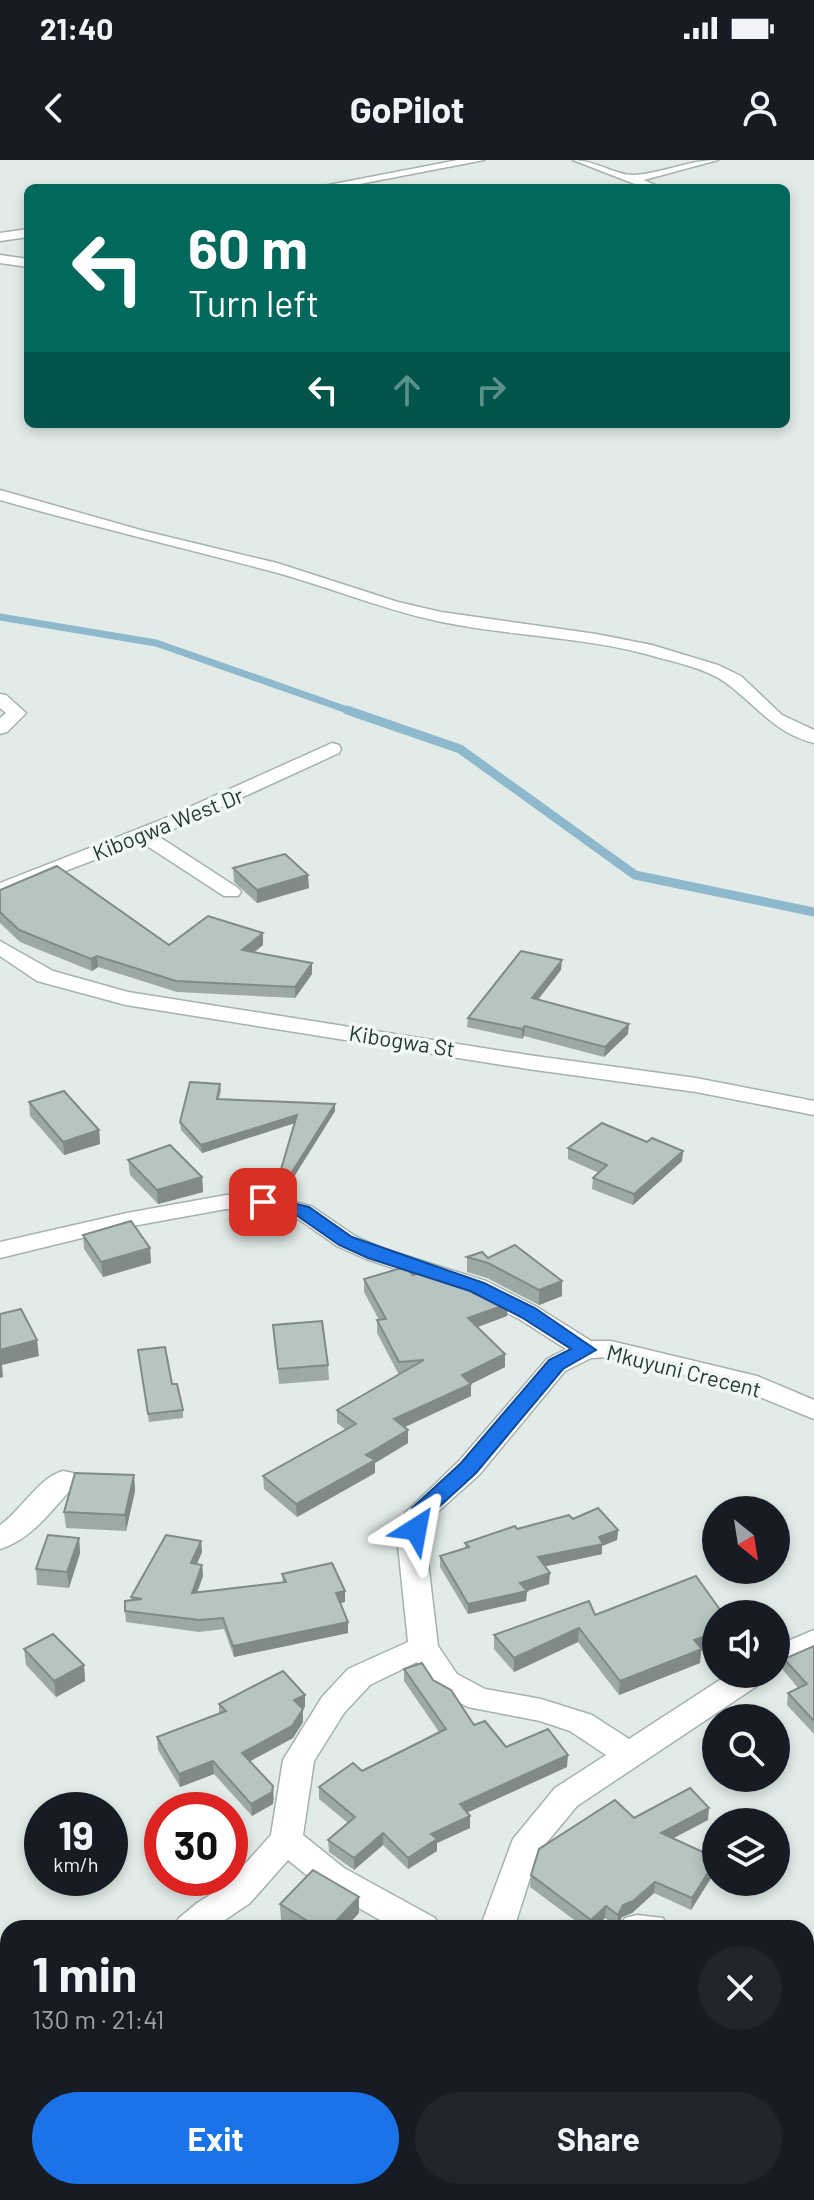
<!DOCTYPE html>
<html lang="en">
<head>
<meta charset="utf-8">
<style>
	:root { --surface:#171b24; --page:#20242c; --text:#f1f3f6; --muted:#9ea1a6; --accent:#1a73e8 }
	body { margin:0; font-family:Barlow,sans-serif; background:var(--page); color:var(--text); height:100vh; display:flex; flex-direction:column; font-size:30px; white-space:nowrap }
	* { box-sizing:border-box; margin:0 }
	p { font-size:26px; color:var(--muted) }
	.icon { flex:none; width:44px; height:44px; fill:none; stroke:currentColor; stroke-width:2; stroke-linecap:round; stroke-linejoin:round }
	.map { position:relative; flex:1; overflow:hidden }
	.sheet { position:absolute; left:0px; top:1760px; width:814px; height:280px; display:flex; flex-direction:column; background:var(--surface); border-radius:24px 24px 0 0; box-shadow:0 4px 12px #0003 }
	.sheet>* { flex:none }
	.top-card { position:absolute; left:24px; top:24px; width:766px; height:244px; border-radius:12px; box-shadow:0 4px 12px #0003; background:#00695c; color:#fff; overflow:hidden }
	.needle { width:52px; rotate:150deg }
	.controls { position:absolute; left:702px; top:1336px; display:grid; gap:16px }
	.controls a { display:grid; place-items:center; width:88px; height:88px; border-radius:50%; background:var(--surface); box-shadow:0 4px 12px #0003; font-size:40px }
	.speed { position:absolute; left:24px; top:1632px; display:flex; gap:16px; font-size:40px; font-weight:700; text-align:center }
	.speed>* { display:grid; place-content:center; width:104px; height:104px; border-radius:50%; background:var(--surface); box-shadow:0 4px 12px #0003; line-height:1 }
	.speed small { font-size:20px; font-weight:400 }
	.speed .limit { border:12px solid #d22; background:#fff; color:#111 }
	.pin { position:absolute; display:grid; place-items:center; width:68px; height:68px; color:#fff; margin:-34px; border-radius:16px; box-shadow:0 4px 12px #0006 }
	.me { position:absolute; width:88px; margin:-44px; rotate:34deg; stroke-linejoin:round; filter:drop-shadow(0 0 6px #0008) }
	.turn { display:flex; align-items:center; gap:28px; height:168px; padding:0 32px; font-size:36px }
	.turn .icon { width:104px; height:104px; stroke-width:2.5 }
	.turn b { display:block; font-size:56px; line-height:68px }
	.lanes { display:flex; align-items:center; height:76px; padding:0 32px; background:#0003; justify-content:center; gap:40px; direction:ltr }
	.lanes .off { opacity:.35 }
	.round { display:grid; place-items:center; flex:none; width:84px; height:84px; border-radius:42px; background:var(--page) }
	.summary { display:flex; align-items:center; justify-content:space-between; height:136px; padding:0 32px }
	h1 { font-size:48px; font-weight:700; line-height:60px }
	.cta { display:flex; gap:16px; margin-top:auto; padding:16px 32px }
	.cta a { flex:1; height:92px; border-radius:48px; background:var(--accent); color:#fff; font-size:32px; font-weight:700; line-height:92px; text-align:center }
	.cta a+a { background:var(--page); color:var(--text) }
	.status { display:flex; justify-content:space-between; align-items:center; height:56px; padding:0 40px; background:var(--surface); direction:ltr }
	.status svg { height:22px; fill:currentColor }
	header { display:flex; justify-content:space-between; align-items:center; height:104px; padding:0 32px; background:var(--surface); font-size:36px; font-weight:700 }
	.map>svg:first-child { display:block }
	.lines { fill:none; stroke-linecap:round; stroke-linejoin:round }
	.stream-far1 { stroke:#8eb9cc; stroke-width:7 }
	.stream { stroke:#8eb9cc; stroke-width:9 }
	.minor-casing { stroke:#a5b2af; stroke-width:3 }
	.minor { fill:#fff; fill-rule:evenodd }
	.wall { fill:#9da9a6 }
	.shaded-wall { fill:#808a87 }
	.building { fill:#b7c5c1; stroke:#808a87; stroke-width:2 }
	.route { fill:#1a73e8; stroke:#114b97; stroke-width:2 }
	.labels { text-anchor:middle; stroke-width:7; stroke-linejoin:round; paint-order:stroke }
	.street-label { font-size:22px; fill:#233a37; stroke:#f2f8f6 }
</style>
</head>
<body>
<div class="status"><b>21:40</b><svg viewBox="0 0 49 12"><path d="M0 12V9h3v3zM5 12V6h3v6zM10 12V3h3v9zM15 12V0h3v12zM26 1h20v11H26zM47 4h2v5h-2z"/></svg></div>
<header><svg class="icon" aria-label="back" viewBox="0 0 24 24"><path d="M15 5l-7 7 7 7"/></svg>GoPilot<svg class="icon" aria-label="person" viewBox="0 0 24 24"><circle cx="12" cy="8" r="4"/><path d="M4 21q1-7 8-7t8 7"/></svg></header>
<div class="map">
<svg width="814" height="2040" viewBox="0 0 814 2040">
	<rect width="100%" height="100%" fill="#e2ebe8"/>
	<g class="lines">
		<polyline class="stream-far1" points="0,457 156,483 353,552"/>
		<polyline class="stream" points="347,550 460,589 635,715 814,752"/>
		<g class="minor-casing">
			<g id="minor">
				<polygon points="458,0 484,0 339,28 313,28"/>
				<path d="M 573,0 C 595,0 617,16 635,15 C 663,13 689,0 718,0 L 644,20 L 662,28 L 645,28 Z"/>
				<polygon points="28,69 28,77 0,81 0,73"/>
				<polygon points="0,95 28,99 28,107 0,103"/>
				<path d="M 0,330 L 144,371 L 277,403 L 398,442 L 441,452 L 596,474 L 652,485 L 718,505 L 741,516 L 782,555 L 814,570 L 814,583 C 775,573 759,548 730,526 C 709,508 672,502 646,494 C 578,476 506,476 437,461 C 377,448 322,424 263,409 C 175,386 87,365 0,340 Z"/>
				<polygon points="0,534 6,535 26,553 7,572 0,574 0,558 6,553 0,548"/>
				<polygon points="332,583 339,585 341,589 339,593 158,676 238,728 241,732 238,736 224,736 141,682 0,736 0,723 161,660"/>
				<polygon points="0,781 53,811 128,832 528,895 696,918 814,941 814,955 696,932 528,909 126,845 37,821 0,796"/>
				<polygon points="226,1035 263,1035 311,1046 355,1076 384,1089 486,1121 537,1147 591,1181 611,1181 757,1216 814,1240 814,1259 740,1229 611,1197 591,1198 565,1211 479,1315 432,1357 426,1385 438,1486 457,1514 485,1529 541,1539 592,1555 629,1579 729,1514 767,1514 763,1522 577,1646 538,1693 514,1768 480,1768 513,1679 555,1628 606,1595 570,1571 540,1561 468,1547 435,1530 417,1502 370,1525 344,1553 314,1601 303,1675 344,1708 435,1758 440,1768 394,1768 320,1726 288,1700 250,1743 213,1768 174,1768 179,1758 197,1743 226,1725 271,1675 283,1600 322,1537 348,1509 408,1482 398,1385 405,1353 459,1301 547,1199 566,1189 519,1159 468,1133 366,1099 337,1086 294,1056 263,1049 226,1049 127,1067 0,1098 0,1082 127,1053"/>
				<path d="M 63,1311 L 73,1313 L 77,1320 L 73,1327 C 52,1350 31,1380 0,1389 L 0,1365 C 21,1351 39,1317 63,1311 Z"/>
				<polygon points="814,1470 814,1494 776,1510 776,1486"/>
				<polygon points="637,1755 663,1758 668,1768 620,1768 625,1758"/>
				<polygon points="806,1818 814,1821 814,1852 806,1849"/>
				<polygon points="8,1833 8,1861 0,1863 0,1835"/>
				<polygon points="0,2012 8,2015 8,2032 33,2032 36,2040 0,2040"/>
				<polygon points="395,2032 431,2032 429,2040 393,2040"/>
				<polygon points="544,2032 582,2032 578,2040 541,2040"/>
			</g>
		</g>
		<use href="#minor" class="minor"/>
	</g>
	<g class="wall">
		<polygon points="233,708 309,728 257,743 234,722"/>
		<polygon points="0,730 169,785 263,785 254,792 312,814 295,838 177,832 98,807 92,811 20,782 0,763"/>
		<polygon points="561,810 538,840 628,874 604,897 524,876 522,879 467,867 468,858"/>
		<polygon points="220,924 221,931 219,939 335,944 335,951 287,1028 279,1024 279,1016 295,963 202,993 181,970 180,962"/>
		<polygon points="29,942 99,970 100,984 64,995 30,956"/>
		<polygon points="647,982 683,991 682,1001 633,1045 592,1029 593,1018 599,1013 568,999 568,988"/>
		<polygon points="128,1000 202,1017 203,1032 158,1044 130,1015"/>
		<polygon points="83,1075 150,1088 151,1103 103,1117 84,1089"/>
		<polygon points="467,1097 488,1098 562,1136 539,1145 487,1118 467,1112"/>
		<polygon points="413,1115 508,1144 507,1156 477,1167 505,1207 471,1224 471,1236 405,1267 408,1283 375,1303 375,1313 297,1357 264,1329 263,1316 346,1270 337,1263 337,1250 399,1215 377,1173 377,1160 379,1160 364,1132 364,1119"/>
		<polygon points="273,1165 328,1205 329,1220 279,1224"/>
		<polygon points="138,1190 172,1224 183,1250 183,1258 149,1262"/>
		<polygon points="134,1315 135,1331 126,1371 66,1368 64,1352"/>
		<polygon points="573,1359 618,1370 617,1380 602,1386 602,1394 545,1406 549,1424 527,1431 526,1441 468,1454 440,1407 440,1396 465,1389 465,1383 517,1369"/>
		<polygon points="79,1378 80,1393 69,1428 37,1425 36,1409"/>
		<polygon points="201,1381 202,1392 197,1404 202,1405 203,1416 197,1432 283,1423 282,1414 345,1442 340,1443 348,1473 234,1497 224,1469 199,1472 126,1462 125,1451 131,1440 131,1437"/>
		<polygon points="595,1455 701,1491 700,1503 619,1535 578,1482 514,1512 494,1489 494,1475"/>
		<polygon points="814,1486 814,1574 787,1545 788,1533 798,1528 783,1510 784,1499"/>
		<polygon points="24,1489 84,1505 85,1521 56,1537 26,1505"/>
		<polygon points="404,1509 433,1520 474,1565 506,1587 567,1607 467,1652 470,1668 437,1683 437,1691 408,1709 383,1685 354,1710 329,1692 328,1680 348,1663 319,1639 319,1627 362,1611 439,1572 404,1521"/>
		<polygon points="219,1544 305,1547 302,1549 303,1562 293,1578 250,1601 273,1626 274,1638 273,1644 252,1656 214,1614 180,1627 158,1590 157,1577 219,1554"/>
		<polygon points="634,1658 708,1660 672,1679 716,1710 691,1750 654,1733 632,1753 622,1757 617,1767 605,1758 594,1768 585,1768 530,1727 531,1715"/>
		<polygon points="280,1744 359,1753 345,1768 293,1768 281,1760"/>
	</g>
	<g class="shaded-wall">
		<polygon points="308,715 309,728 257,743 257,730"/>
		<polygon points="263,773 263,785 242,802 242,790"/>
		<polygon points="97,796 98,807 92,811 91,799"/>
		<polygon points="562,800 561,810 531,848 532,838"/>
		<polygon points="312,803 312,814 295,838 295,827"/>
		<polygon points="629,864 628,874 604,897 605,887"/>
		<polygon points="525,866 524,876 522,879 522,869"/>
		<polygon points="335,944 335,951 287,1028 287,1020"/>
		<polygon points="297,955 298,962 202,993 201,985"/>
		<polygon points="99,970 100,984 64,995 63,982"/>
		<polygon points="683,991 682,1001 633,1045 634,1034"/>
		<polygon points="202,1017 203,1032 158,1044 157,1030"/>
		<polygon points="150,1088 151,1103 103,1117 101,1102"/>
		<polygon points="562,1121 562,1136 539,1145 539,1130"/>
		<polygon points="508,1144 507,1156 467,1171 468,1158"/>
		<polygon points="37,1180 39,1196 2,1205 3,1217 0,1218 0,1190"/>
		<polygon points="505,1194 505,1207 471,1224 471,1236 394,1272 394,1259 462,1215"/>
		<polygon points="408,1270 408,1283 375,1303 375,1313 297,1357 296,1344 366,1295"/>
		<polygon points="134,1315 135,1331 126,1371 125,1355"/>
		<polygon points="618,1370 617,1380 602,1386 602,1394 538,1408 538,1397"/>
		<polygon points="79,1378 80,1393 69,1428 67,1412"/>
		<polygon points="201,1381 202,1392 192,1415 191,1403"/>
		<polygon points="202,1405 203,1416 193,1444 192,1433"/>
		<polygon points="550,1413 549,1424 527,1431 526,1441 468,1454 468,1444 520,1423"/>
		<polygon points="345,1431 345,1442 336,1444 336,1433"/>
		<polygon points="348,1462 348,1473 234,1497 233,1486"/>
		<polygon points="579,1468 578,1482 514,1512 514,1498"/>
		<polygon points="716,1473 716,1486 701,1491 700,1503 619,1535 620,1521 694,1480"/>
		<polygon points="84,1505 85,1521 56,1537 54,1521"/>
		<polygon points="305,1535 305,1547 294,1553 294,1540"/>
		<polygon points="303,1549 303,1562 293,1578 243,1605 242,1593"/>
		<polygon points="568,1595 567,1607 460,1656 460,1644"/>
		<polygon points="213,1601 214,1614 180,1627 179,1614"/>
		<polygon points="273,1626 273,1644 252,1656 251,1644"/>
		<polygon points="709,1648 708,1660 660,1685 661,1673"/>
		<polygon points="470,1656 470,1668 437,1683 437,1691 408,1709 408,1698 431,1674"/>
		<polygon points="383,1673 383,1685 354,1710 354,1698"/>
		<polygon points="716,1700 716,1710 691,1750 692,1738"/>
		<polygon points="655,1722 654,1733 632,1753 622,1757 617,1767 618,1755 623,1745"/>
		<polygon points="359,1737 359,1753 345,1768 329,1768"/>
		<polygon points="606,1746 605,1758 594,1768 590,1768 591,1760"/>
	</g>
	<g class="building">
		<polygon points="285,694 308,715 257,730 233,708"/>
		<polygon points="57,706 169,785 208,756 263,773 242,790 312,803 295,827 176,821 97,796 91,799 19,770 0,752 0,730"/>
		<polygon points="521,791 562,800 532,838 629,864 605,887 525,866 522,869 468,858"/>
		<polygon points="190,922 220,924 217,939 335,944 287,1020 279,1016 297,955 201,985 180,962"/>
		<polygon points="64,931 99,970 63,982 29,942"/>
		<polygon points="602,963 647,982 652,978 683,991 634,1034 593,1018 607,1005 568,988"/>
		<polygon points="170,985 202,1017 157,1030 128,1000"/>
		<polygon points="131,1061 150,1088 101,1102 83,1075"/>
		<polygon points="515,1085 562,1121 539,1130 488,1103 467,1097 482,1092 488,1098"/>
		<polygon points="405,1107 413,1115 427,1110 467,1123 508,1144 468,1158 505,1194 462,1215 471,1224 394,1259 408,1270 366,1295 375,1300 296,1344 263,1316 356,1264 337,1250 424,1200 399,1202 377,1160 386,1159 364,1119"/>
		<polygon points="21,1149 37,1180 0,1190 0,1154"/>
		<polygon points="322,1161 328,1205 278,1209 273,1165"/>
		<polygon points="165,1187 172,1224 177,1224 183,1250 148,1254 138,1190"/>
		<polygon points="75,1313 134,1315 125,1355 64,1352"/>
		<polygon points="598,1348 618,1370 599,1377 603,1384 538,1397 550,1413 520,1423 527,1431 468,1444 440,1396 469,1387 465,1383 515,1366 517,1369 569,1355 573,1359"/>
		<polygon points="48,1375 79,1378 67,1412 36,1409"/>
		<polygon points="166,1375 201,1381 191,1403 202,1405 192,1433 286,1422 282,1414 332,1403 345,1431 336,1433 348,1462 233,1486 223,1458 199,1460 125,1451 125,1441 142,1439 131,1437"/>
		<polygon points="696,1416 723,1454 716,1454 716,1473 694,1480 702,1489 620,1521 579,1468 514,1498 494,1475 589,1441 595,1455"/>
		<polygon points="53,1474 84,1505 54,1521 24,1489"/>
		<polygon points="814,1486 814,1561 788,1533 807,1524 784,1499"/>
		<polygon points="422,1503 433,1520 451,1530 474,1565 485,1561 506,1587 548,1569 568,1595 460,1644 470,1656 431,1674 437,1679 408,1698 383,1673 354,1698 328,1680 355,1657 319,1627 353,1603 362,1611 446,1569 404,1509"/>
		<polygon points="283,1511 305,1535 294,1540 303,1549 292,1566 242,1593 273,1626 272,1632 251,1644 213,1601 179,1614 157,1577 226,1551 219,1544"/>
		<polygon points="690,1628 709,1648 661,1673 716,1698 716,1700 692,1738 655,1722 633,1741 623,1745 618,1755 606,1746 591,1760 531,1715 539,1689 615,1640 634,1658"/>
		<polygon points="313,1710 359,1737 329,1768 319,1768 280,1744"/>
		<polygon points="298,2032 322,2032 334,2039 292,2040"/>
	</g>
	<polygon class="route" points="263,1036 309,1047 352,1077 484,1123 535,1148 596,1190 563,1209 476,1313 429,1356 423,1374 408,1374 405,1369 412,1348 461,1303 549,1200 571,1189 521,1157 470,1131 368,1098 339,1085 296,1055 256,1046 254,1042 256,1038"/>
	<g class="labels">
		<g class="street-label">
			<text transform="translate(168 664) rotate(-22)" y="8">Kibogwa West Dr</text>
			<text transform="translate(402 881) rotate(9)" y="8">Kibogwa St</text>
			<text transform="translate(684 1211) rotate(14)" y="8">Mkuyuni Crecent</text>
		</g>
	</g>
</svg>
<div class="controls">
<a><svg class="needle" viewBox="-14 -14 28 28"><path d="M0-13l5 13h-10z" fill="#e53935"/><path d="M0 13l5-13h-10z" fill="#9ea1a6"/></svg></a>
<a><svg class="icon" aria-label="sound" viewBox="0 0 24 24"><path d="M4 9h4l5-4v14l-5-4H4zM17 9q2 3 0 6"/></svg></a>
<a><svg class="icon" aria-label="search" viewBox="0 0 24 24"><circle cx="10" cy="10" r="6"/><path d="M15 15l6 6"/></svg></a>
<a><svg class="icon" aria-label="layers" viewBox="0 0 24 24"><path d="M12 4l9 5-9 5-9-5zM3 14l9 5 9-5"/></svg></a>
</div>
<div class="speed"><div>19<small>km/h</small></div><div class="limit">30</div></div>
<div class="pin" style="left:263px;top:1042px;background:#d93025"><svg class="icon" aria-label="arrive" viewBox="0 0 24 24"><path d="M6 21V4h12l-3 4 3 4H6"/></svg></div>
<svg class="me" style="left:416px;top:1369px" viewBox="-20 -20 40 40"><path d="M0-17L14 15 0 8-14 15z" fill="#1a73e8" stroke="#fff" stroke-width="4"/></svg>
<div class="top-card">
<div class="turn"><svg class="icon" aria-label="left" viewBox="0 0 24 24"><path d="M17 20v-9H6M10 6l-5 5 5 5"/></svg><div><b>60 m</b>Turn left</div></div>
<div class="lanes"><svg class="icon" aria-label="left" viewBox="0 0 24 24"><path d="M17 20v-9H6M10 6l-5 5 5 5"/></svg><svg class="icon off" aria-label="ahead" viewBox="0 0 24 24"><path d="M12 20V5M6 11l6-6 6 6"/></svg><svg class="icon off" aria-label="right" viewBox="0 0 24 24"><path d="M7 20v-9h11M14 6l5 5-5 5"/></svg></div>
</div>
<section class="sheet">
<div class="summary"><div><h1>1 min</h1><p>130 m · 21:41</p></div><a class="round"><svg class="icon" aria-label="close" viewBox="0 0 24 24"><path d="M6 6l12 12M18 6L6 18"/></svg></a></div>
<div class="cta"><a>Exit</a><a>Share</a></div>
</section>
</div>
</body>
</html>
